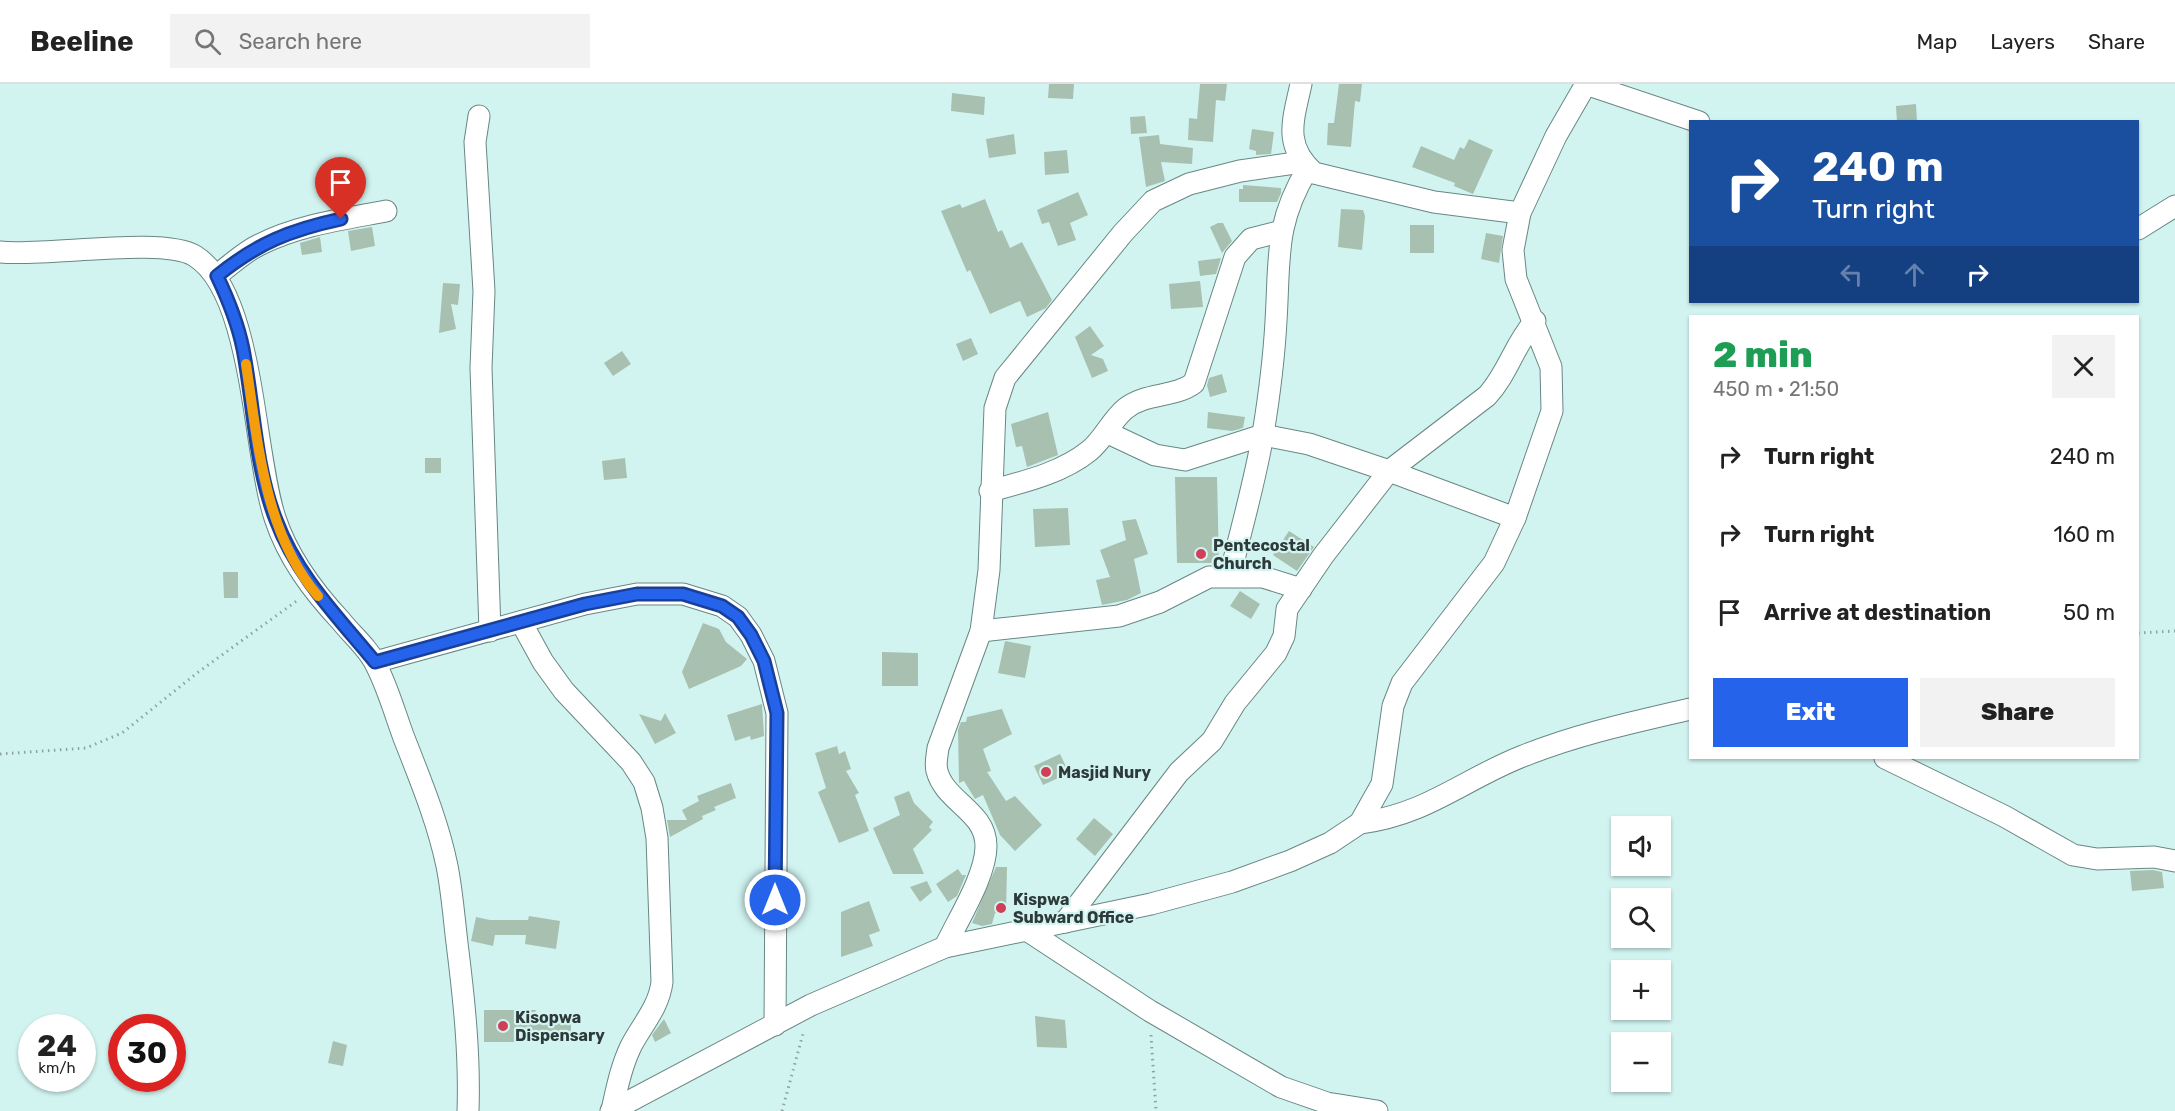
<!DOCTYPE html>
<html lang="en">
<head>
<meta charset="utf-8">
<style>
	:root { --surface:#fff; --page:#f2f2f2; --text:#222; --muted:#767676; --line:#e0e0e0; --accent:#2563eb }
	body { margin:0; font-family:Rubik,sans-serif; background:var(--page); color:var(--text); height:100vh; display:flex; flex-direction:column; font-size:22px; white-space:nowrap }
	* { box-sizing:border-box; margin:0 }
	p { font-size:20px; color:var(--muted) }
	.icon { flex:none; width:33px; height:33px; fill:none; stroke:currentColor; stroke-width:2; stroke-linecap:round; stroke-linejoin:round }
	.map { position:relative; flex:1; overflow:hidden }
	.panel { position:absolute; left:1689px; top:231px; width:450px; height:444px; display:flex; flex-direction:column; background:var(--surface); border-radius:0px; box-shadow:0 2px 4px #0004 }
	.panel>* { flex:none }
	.banner { position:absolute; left:1689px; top:36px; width:450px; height:183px; border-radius:0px; box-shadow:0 2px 4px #0004; background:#1a4fa0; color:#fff; overflow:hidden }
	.tools { position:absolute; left:1611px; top:732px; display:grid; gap:12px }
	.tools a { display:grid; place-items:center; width:60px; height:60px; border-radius:0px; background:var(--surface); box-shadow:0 2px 4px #0004; font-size:30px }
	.speed { position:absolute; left:18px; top:930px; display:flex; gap:12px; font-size:30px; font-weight:700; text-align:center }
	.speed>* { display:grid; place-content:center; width:78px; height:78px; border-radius:50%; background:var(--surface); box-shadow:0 2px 4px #0004; line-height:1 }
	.speed small { font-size:15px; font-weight:400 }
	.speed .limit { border:9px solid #d22; background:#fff; color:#111 }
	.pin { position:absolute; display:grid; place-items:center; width:51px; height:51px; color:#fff; margin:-62px -26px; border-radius:50% 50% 50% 0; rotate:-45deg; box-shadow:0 0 6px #0007 }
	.pin .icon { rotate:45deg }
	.me { position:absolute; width:66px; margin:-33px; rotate:0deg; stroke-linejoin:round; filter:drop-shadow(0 0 4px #0008) }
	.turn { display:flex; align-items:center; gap:21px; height:126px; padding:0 24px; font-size:27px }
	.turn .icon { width:78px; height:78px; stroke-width:2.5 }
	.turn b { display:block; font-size:42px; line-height:51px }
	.lanes { display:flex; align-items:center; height:57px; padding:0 24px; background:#0003; justify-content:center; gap:30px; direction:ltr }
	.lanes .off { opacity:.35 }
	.round { display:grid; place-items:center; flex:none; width:63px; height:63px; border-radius:0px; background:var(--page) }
	.overview { display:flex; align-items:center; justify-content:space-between; height:102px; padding:0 24px }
	h1 { font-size:36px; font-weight:800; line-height:45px; color:#1e9e55 }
	.action { display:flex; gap:12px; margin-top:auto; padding:12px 24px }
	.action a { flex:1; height:69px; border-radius:0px; background:var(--accent); color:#fff; font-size:24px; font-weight:800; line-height:69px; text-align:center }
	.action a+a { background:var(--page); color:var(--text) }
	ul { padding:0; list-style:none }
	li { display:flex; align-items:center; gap:18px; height:78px; padding:0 24px }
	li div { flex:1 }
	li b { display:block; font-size:22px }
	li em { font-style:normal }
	header { display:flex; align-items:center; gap:36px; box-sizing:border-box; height:84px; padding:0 30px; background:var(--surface); border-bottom:2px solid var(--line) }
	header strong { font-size:28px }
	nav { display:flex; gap:33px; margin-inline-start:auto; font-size:21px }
	.search { width:420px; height:54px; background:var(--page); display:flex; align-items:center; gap:15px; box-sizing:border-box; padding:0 21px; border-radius:0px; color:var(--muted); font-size:22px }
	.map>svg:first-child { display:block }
	.building { fill:#a8c0b0 }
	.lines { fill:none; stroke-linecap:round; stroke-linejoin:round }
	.minor-casing { stroke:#688784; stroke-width:23 }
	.path { stroke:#8ba4a2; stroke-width:3; stroke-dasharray:1.5 4.5; stroke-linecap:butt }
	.minor { stroke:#fff; stroke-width:21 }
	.route-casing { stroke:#184099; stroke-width:15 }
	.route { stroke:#2563eb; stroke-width:10 }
	.slow { stroke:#f59e0b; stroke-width:10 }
	.poi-dot { fill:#d03f56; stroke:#d2f4f1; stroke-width:2 }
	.labels { text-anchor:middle; stroke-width:4.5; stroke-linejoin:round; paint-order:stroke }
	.poi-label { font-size:16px; font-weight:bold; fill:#2d3a39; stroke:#d2f4f1; text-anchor:start }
</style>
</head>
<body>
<header>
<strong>Beeline</strong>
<div class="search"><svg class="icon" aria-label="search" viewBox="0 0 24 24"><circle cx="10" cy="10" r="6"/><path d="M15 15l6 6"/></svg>Search here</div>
<nav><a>Map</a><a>Layers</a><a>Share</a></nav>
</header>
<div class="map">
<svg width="2175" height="1027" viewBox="0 0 2175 1027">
	<rect width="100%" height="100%" fill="#d2f4f1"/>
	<g class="building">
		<polygon points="1049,0 1074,0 1073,15 1048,14"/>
		<polygon points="1200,0 1227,0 1225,17 1216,16 1213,58 1188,56 1189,34 1197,35"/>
		<polygon points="1339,0 1362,0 1360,18 1355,17 1351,63 1327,61 1328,39 1334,39"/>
		<polygon points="952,9 985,13 984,31 951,27"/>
		<polygon points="1916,20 1917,38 1897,38 1896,22"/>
		<polygon points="1145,32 1147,49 1131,50 1130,33"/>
		<polygon points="1252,45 1274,48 1271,70 1256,71 1256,67 1249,65"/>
		<polygon points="1014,50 1016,70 989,74 986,55"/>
		<polygon points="1159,51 1160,60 1193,64 1192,80 1161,78 1165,97 1146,103 1139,53"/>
		<polygon points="1469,55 1493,66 1473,110 1454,102 1455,99 1412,83 1421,62 1454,76 1460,63 1464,65"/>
		<polygon points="1067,66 1069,89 1045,91 1044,68"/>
		<polygon points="1243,101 1281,104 1281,109 1277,118 1239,118 1239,105 1243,105"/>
		<polygon points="1078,108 1088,131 1070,139 1076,156 1058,162 1049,138 1042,140 1037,126"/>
		<polygon points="985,115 998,148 1002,146 1010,164 1022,158 1052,216 1046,224 1027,233 1020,217 990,230 970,186 967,188 941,127 960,120 962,124"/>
		<polygon points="1341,125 1363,126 1365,132 1362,166 1338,163"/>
		<polygon points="1218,139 1223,139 1232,157 1222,169 1210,143"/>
		<rect x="1410" y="141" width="24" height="28"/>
		<polygon points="372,143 375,162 351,167 348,147"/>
		<polygon points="1486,149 1503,152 1499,179 1481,175"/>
		<polygon points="320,153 322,168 302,171 300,159"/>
		<polygon points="1221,174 1216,190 1200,192 1198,177"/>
		<polygon points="1200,197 1203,223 1171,225 1169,200"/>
		<polygon points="443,199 460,200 458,221 451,220 456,245 439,249"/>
		<polygon points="1090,242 1104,262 1091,271 1103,275 1108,287 1092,294 1075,253"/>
		<polygon points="971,254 978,270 963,277 956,260"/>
		<polygon points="622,267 631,280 613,292 604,279"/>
		<polygon points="1222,290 1227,308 1210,313 1207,301 1209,294"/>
		<polygon points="1048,328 1058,371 1027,383 1022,362 1016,363 1011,340"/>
		<polygon points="1208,328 1245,333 1243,344 1232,347 1207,344"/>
		<rect x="425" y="374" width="16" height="15"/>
		<polygon points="625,374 627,394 604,396 602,377"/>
		<polygon points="1175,393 1217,393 1219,479 1177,479"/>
		<polygon points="1068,424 1070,461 1035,463 1033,425"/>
		<polygon points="1136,435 1148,470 1134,475 1141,509 1127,516 1102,521 1096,496 1110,493 1100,466 1126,456 1122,437"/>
		<polygon points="1289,447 1314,463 1297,487 1273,471"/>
		<polygon points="223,488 238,488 238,514 224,514"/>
		<polygon points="1240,507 1260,520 1251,535 1230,522"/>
		<polygon points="703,539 719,545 726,558 747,575 741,582 689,605 682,588"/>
		<polygon points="1005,557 1031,562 1025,594 998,589"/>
		<polygon points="882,568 918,569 918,602 882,602"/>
		<polygon points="762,620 764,652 751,656 750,652 735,657 727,631"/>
		<polygon points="1002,625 1012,650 983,665 991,687 987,688 1006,717 1015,712 1042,741 1015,767 1000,751 983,711 975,715 964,697 959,699 958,646 961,638 966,638 967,633"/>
		<polygon points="665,629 676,649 655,660 639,630 661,637"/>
		<polygon points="837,662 839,670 845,667 851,685 846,687 859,709 855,711 869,747 839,759 818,708 826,704 815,669"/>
		<polygon points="1060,670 1069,689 1043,701 1034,682"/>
		<polygon points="731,699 736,714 714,723 716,726 702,732 703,735 670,753 667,736 687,736 682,726 699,717 697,712"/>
		<polygon points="909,707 914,719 933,738 929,743 932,746 913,765 924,790 893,790 873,744 900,731 894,713"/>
		<polygon points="1094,734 1113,750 1095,772 1076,755"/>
		<polygon points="996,783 1007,783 1006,829 995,829 992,840 982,842 972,839"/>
		<polygon points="958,785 962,791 966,791 957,812 948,818 936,800"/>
		<polygon points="2153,786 2162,788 2164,804 2132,807 2130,787"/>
		<polygon points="927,797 932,808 920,818 910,803"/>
		<polygon points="869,817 880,847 869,851 873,862 841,873 841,828"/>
		<polygon points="529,832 560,837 556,865 525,860 526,851 495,851 493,862 471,857 476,833 490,836 528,836"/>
		<polygon points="484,926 536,926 532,936 571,936 571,955 523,954 523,958 484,958"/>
		<polygon points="1035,932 1065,936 1067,964 1037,963"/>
		<polygon points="664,935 671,949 655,958 652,951"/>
		<polygon points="333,957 347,961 343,982 328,979"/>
	</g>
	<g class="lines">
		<g class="minor-casing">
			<g id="minor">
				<path d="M 1301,0 C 1293,37 1283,61 1314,89 L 1434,118 L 1520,129"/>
				<polyline points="479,32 475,58 484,207 481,284 490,547"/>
				<polyline points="2138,145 2175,122"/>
				<path d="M 0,168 C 45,173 163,152 195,172 C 254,209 253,368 275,434 C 288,474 313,507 341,537 C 352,551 369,565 376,581 C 388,604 395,630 404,654 C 420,695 438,738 447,782 C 452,807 454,834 457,859 C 464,915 470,971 468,1027"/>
				<path d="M 217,191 C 231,181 244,168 259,161 C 298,141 344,135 386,127"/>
				<polyline points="1106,348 1155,371 1185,376 1263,351 1309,360 1389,387 1515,434"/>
				<path d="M 990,407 C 1023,398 1062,389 1089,367 C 1103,356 1111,337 1125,325 C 1146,308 1174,314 1194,299 L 1235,173 L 1251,155 L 1282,147"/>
				<path d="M 1230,492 C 1241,445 1255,398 1263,350 C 1269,313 1274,274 1276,237 C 1280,174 1274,140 1308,84"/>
				<path d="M 521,538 L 543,578 L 564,607 L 631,678 L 644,698 L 652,724 L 657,754 L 662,898 C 659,923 642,941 631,962 C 621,983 617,1004 612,1026"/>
				<polyline points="981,547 1119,532 1160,518 1209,493 1263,493 1301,505"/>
				<polyline points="375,578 585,520 637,510 683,510 722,522 738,533 751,551 764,577 777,629 775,941"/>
				<polyline points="1885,674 2004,732 2073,771 2097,775 2154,773 2175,777"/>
				<path d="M 1360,739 C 1426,731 1464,695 1523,672 C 1578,650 1634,638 1690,625"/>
				<path d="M 1065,838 L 1179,688 L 1212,657 L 1235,619 L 1276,569 L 1284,552 L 1287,525 L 1323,472 L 1389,387 L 1487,312 C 1508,289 1514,261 1535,237"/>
				<polyline points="1028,847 1150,927 1281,1003 1327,1019 1377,1027"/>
				<path d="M 945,863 C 958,835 986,792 986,762 C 986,727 945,718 937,687 C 935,680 937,672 938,664 L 981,547 L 989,486 L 995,324 L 1005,294 L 1123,149 L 1153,117 L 1189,100 L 1240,87 L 1302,78"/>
				<polyline points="611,1027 811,921 945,863 1151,820 1232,798 1290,777 1330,759 1360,739 1382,700 1393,622 1402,599 1494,479 1515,434 1552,327 1551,283 1516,195 1513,166 1520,129 1556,52 1586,0 1699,38"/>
			</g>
		</g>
		<g class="path">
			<polyline points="2138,549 2175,547"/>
			<polyline points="0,670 86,664 122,649 197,589 298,516"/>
			<polyline points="1151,951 1156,1027"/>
			<polyline points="782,1027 804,946"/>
		</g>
		<use href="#minor" class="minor"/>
	</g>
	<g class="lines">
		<g class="route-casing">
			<path id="route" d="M 341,135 C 290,146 258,159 217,192 C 228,215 238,240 243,265 C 254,321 255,383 276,436 C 297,492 338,533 375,578 L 585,520 L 637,510 L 683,510 L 722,522 L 738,533 L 751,551 L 764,577 L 777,629 L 775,816"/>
		</g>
		<use href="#route" class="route"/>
		<path class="slow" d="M 246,280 C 258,358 264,449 318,512"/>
	</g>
	<g class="poi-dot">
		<circle cx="1201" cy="470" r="6"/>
		<circle cx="1046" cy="688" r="6"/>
		<circle cx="1001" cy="824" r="6"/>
		<circle cx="503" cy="942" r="6"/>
	</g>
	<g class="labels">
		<g class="poi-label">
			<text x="1213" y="467">Pentecostal<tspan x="1213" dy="18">Church</tspan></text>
			<text x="1058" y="694">Masjid Nury</text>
			<text x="1013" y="821">Kispwa<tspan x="1013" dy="18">Subward Office</tspan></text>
			<text x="515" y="939">Kisopwa<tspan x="515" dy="18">Dispensary</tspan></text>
		</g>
	</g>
</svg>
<div class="tools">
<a><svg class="icon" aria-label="sound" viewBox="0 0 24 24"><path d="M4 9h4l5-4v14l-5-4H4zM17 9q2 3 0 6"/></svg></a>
<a><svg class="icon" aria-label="search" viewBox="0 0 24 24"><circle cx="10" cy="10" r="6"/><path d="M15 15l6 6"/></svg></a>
<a>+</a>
<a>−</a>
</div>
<div class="speed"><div>24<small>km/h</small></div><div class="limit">30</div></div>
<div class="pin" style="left:341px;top:135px;background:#d93025"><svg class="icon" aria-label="arrive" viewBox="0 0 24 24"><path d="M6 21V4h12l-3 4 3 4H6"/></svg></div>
<svg class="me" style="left:775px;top:816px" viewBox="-20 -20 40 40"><circle r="17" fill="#2563eb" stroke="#fff" stroke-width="3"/><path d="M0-11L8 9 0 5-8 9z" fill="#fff"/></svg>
<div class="banner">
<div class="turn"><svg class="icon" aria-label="right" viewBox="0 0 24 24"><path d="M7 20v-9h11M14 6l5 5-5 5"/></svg><div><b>240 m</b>Turn right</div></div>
<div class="lanes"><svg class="icon off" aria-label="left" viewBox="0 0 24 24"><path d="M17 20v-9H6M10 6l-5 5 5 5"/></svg><svg class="icon off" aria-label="ahead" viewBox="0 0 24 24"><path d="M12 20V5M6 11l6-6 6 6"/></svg><svg class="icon" aria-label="right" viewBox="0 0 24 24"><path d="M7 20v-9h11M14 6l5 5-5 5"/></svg></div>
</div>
<section class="panel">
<div class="overview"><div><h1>2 min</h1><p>450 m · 21:50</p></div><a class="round"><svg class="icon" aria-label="close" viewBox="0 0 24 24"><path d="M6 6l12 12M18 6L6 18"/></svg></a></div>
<ul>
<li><svg class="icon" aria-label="right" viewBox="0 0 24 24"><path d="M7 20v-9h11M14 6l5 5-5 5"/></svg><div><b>Turn right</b></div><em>240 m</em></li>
<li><svg class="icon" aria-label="right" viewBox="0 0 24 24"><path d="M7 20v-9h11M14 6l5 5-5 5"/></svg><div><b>Turn right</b></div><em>160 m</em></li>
<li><svg class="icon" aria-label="arrive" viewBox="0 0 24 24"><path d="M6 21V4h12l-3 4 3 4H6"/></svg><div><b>Arrive at destination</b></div><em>50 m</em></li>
</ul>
<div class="action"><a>Exit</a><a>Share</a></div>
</section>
</div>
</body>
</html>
